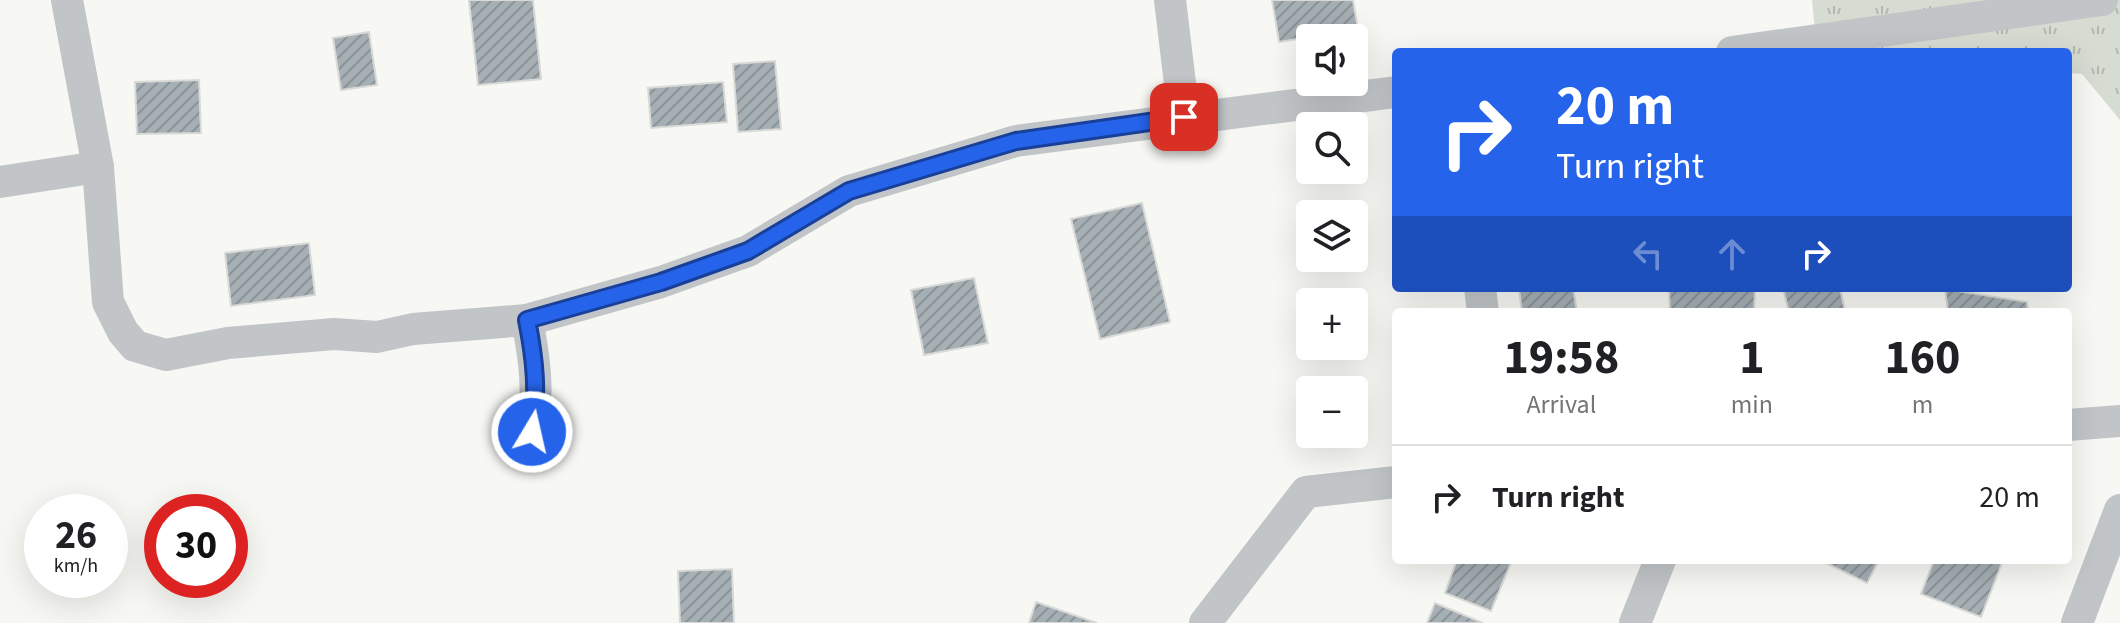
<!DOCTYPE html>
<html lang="en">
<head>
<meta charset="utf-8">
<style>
	:root { --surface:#fff; --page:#f2f2f2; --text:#202124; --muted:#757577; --line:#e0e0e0 }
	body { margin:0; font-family:"Source Sans 3",sans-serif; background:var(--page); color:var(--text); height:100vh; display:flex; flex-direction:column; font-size:30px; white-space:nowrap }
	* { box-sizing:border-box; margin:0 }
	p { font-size:26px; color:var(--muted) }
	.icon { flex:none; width:44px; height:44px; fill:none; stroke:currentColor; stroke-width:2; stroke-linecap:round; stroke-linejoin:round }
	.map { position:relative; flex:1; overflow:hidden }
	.details { position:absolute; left:1392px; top:308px; width:680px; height:256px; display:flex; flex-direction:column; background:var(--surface); border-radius:8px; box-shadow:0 8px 32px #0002 }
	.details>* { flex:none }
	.hud { position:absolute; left:1392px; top:48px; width:680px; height:244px; border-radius:8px; box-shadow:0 8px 32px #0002; background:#2563eb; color:#fff; overflow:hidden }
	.buttons { position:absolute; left:1296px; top:24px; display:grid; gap:16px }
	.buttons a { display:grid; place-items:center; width:72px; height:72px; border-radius:8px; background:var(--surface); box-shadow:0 8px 32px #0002; font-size:40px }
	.speed { position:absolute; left:24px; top:494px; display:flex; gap:16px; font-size:40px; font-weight:700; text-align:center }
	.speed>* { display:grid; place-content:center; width:104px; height:104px; border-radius:50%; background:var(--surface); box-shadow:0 8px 32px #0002; line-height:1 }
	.speed small { font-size:20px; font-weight:400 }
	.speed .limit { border:12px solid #d22; background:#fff; color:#111 }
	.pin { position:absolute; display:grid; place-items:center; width:68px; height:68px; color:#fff; margin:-34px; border-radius:16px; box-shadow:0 4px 12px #0006 }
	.me { position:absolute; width:88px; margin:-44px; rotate:9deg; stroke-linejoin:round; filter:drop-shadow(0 0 6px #0008) }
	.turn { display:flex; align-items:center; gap:28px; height:168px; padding:0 32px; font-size:36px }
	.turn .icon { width:104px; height:104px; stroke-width:2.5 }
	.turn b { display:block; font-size:56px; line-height:68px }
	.lanes { display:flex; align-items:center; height:76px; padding:0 32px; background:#0003; justify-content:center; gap:40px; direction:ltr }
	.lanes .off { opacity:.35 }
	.eta { display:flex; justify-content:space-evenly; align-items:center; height:136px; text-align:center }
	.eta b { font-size:48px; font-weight:700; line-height:56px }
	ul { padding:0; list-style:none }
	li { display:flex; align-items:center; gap:24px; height:104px; padding:0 32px; border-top:2px solid var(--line) }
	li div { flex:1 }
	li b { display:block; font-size:30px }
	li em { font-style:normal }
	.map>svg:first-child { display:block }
	.grass { fill:url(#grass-tufts) }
	.building { fill:url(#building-hatch); stroke:#d9d9d7; stroke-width:2 }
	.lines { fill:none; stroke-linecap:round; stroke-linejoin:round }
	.minor { stroke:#c1c5c8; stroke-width:32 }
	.route-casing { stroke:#184099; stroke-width:20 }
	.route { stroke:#2563eb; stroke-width:14 }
</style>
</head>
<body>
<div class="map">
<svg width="2120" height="623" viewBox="0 0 2120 623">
	<defs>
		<pattern id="grass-tufts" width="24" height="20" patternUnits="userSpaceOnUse" patternTransform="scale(2)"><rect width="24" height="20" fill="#d7dcd3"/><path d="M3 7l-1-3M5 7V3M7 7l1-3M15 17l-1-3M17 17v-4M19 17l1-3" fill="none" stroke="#b2b7b0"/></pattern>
		<pattern id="building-hatch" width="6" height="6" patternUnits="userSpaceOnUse" patternTransform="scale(2)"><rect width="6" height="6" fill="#a5afb4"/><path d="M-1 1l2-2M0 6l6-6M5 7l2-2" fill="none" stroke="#8a9398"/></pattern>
	</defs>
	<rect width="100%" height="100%" fill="#f7f7f4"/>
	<polygon class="grass" points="1812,0 2120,0 2120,120 2082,74 2068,73 2068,52 1817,52"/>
	<g class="building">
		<polygon points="469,0 533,0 541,79 478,85"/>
		<polygon points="1272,0 1353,0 1358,29 1279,42"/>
		<polygon points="369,32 377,85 341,90 333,38"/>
		<polygon points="775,61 781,129 738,132 733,64"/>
		<polygon points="199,80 201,133 137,134 135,82"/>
		<polygon points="723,82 727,122 651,128 648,88"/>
		<polygon points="1142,203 1170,322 1100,339 1071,219"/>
		<polygon points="309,243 315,295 231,306 225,253"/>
		<polygon points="974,278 988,343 924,355 911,290"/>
		<polygon points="1573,288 1577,312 1522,312 1519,289"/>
		<polygon points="1669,288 1755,288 1754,312 1670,312"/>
		<polygon points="1783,288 1840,288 1845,311 1789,312"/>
		<polygon points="1945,289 2027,302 2028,312 1948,312"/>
		<polygon points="1457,560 1512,560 1491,611 1445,593"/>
		<polygon points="1820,560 1879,560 1867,583"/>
		<polygon points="1934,560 2003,560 1981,617 1921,594"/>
		<polygon points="732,569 734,623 680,623 678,571"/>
		<polygon points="1036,602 1097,623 1029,623"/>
		<polygon points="1435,603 1483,623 1427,623"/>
	</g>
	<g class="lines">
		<g class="minor">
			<polyline points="67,0 98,167 108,302 123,332 135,346 166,355 228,343 334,334 377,337 413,329 527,320 661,282 748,251 849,191 1016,141 1396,92"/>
			<polyline points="1170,0 1184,117"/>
			<polyline points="1732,52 2102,0"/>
			<polyline points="0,182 98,167"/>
			<polyline points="1480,288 1483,312"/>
			<path d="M 527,320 C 535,360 539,392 532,432"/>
			<polyline points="2068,425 2120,421"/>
			<polyline points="1205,623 1306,492 1396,482"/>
			<polyline points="1635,623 1660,560"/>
			<polyline points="2077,623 2120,510"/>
		</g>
	</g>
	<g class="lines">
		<g class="route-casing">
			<path id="route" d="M 532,432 C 538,392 535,360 527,320 L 661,282 L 748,251 L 849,191 L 1016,141 L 1184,117"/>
		</g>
		<use href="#route" class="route"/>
	</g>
</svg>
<div class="buttons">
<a><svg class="icon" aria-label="sound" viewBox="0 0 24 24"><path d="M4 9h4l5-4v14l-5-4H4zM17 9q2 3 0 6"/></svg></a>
<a><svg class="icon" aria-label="search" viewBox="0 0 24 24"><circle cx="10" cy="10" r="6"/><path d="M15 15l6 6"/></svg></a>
<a><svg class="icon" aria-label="layers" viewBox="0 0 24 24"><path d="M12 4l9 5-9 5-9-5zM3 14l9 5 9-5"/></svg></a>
<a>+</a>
<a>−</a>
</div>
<div class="speed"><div>26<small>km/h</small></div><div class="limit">30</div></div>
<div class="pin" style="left:1184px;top:117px;background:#d93025"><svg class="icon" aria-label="arrive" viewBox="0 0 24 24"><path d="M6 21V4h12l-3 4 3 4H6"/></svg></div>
<svg class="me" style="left:532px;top:432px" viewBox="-20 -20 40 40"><circle r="17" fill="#2563eb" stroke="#fff" stroke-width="3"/><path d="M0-11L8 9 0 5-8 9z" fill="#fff"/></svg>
<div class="hud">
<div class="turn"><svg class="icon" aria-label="right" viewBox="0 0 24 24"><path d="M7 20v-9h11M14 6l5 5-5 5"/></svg><div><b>20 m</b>Turn right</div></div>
<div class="lanes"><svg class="icon off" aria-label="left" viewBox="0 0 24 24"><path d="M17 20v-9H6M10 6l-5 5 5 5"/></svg><svg class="icon off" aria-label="ahead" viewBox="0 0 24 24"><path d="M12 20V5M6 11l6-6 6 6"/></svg><svg class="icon" aria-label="right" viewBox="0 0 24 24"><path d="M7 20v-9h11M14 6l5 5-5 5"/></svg></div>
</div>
<section class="details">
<div class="eta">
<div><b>19:58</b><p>Arrival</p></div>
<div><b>1</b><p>min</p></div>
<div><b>160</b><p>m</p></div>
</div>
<ul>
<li><svg class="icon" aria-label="right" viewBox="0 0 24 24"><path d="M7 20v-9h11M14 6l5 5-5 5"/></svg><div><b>Turn right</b></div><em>20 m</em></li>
</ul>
</section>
</div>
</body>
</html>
